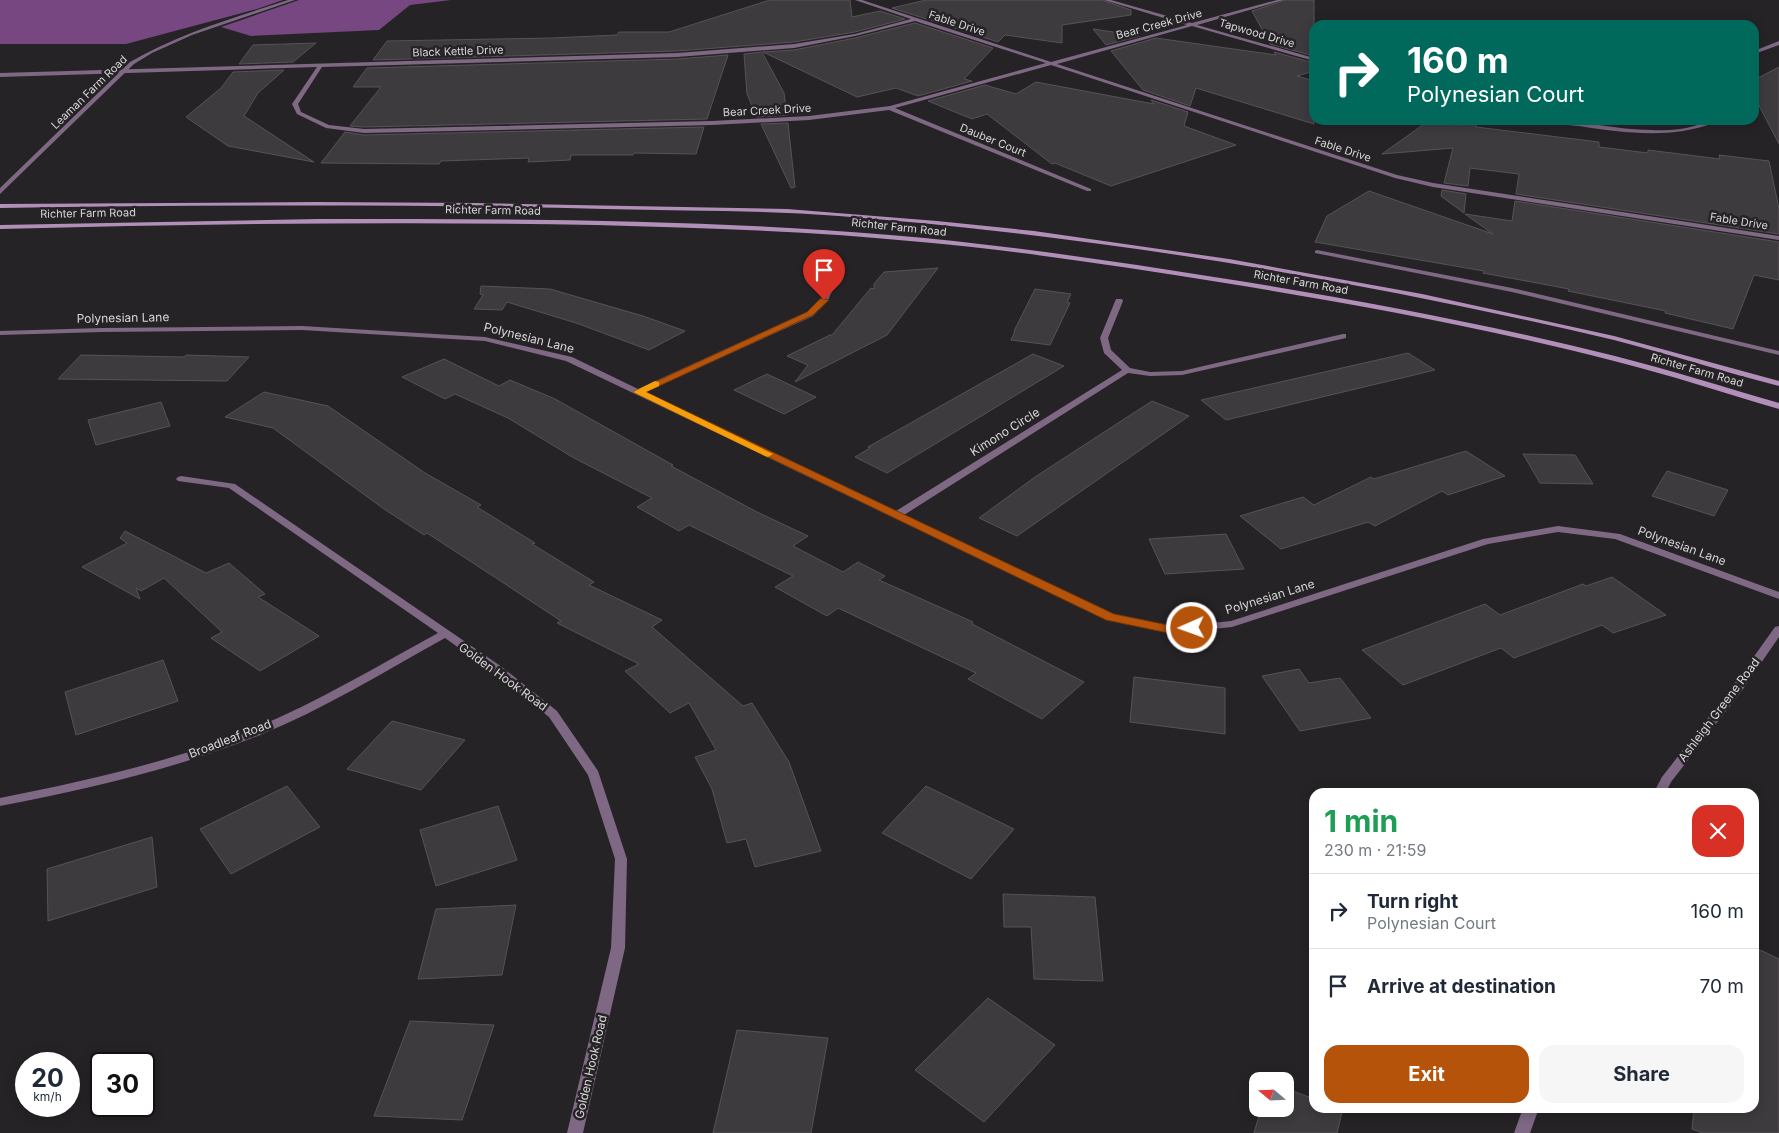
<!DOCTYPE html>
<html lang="en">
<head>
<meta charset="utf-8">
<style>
	:root { --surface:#fff; --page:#f6f6f7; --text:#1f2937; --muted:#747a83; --line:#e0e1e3; --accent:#b45309 }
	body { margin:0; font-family:Inter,sans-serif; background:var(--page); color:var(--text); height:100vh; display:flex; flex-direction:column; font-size:19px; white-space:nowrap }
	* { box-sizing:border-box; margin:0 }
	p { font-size:16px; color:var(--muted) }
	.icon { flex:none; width:28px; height:28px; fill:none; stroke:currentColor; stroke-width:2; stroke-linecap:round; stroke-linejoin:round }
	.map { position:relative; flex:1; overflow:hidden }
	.panel { position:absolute; left:1309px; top:788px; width:450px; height:325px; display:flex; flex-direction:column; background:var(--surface); border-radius:15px; box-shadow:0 2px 12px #0003 }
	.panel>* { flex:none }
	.top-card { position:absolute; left:1309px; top:20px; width:450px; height:105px; border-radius:15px; box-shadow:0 2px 12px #0003; background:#00695c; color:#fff; overflow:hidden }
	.needle { width:32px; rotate:289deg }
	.fabs { position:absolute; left:1249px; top:1072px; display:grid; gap:10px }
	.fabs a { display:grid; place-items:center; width:45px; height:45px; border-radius:10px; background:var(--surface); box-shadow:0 2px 12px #0003; font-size:25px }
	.speed { position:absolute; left:15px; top:1052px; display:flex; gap:10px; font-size:25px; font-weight:700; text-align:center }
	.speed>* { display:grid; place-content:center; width:65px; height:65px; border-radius:50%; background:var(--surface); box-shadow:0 2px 12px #0003; line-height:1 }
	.speed small { font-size:12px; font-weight:400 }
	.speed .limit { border:2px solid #111; border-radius:8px; background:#fff; color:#111 }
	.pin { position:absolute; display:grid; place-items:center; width:42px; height:42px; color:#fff; margin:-51px -21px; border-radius:50% 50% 50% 0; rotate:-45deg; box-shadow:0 0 5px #0007 }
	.pin .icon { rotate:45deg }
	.me { position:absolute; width:55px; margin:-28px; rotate:268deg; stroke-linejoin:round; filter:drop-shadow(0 0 4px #0008) }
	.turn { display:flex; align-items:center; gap:18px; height:105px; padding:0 15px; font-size:22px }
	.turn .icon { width:65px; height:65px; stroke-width:2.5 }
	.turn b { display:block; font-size:35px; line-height:42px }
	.round { display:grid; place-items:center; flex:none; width:52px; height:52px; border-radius:15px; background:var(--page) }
	.headline { display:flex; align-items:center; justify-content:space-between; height:85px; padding:0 15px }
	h1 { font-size:30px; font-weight:700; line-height:38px; color:#1e9e55 }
	.cta { display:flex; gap:10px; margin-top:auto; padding:10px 15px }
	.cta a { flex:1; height:58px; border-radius:15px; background:var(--accent); color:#fff; font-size:20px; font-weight:700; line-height:58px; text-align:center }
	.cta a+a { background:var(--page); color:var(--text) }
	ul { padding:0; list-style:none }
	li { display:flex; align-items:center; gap:15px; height:75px; padding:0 15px; border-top:1px solid var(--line) }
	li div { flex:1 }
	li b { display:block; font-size:19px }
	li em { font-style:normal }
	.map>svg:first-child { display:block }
	.forest { fill:#774781 }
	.building { fill:#3e3b3f; stroke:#565357 }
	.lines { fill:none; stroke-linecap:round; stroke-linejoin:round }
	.service { fill:#7e6883; fill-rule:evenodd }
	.minor { fill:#7e6883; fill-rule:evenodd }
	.tertiary { fill:#7e6883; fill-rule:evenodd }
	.secondary { fill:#b28fb9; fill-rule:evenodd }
	.route { fill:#b45309; stroke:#753606 }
	.slow { fill:#f59e0b }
	.labels { text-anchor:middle; stroke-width:5; stroke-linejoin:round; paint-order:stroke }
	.far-street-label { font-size:11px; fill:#d8d6d9; stroke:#262326 }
	.street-label { font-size:12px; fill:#d8d6d9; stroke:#262326 }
</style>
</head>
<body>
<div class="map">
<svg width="1779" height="1133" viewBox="0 0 1779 1133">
	<rect width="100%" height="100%" fill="#262326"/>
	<g class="forest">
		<polygon points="0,0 283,0 257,9 126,44 0,44"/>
		<polygon points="299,0 451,0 410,5 379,30 251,36 221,27"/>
	</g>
	<g class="building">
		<polygon points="770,0 850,0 852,17 880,11 905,19 855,32 794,42 677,51 373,60 387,41 552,38 617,35 619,32 669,32"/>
		<polygon points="926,0 1102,0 1131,10 1131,15 1062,25 1062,43 1005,35 998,42 892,8"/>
		<polygon points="1286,0 1314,0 1314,56 1270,44 1252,11"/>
		<polygon points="915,23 993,48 964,79 972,81 918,96 896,88 857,97 763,52 794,50 855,38"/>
		<polygon points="1093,29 1140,36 1106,45"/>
		<polygon points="1156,38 1276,55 1274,52 1314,63 1314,71 1297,76 1314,81 1314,124 1196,88 1190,106 1143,90 1111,51"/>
		<polygon points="316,43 293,62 239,64 253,45"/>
		<polygon points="762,52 784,93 787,115 757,117 747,94 744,54"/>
		<polygon points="728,55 707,119 364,127 350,126 381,87 353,87 367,68 677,59"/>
		<polygon points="1779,67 1779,144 1754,96 1754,80"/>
		<polygon points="284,70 258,93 244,116 314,162 228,146 186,117 221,88 233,72"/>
		<polygon points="1036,82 1154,104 1151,100 1188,112 1184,126 1236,145 1111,186 1055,163 1052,164 987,114 972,119 928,101 985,85 1016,94"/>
		<polygon points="1459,120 1476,123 1476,127 1599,142 1599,147 1648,153 1648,150 1720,159 1719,155 1769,161 1779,209 1779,234 1516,194 1519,174 1470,168 1468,186 1444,183 1453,148 1382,154 1427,122 1458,125"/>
		<polygon points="788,123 795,187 791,188 761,124"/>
		<polygon points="704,127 696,154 634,153 633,155 571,155 570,160 528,162 529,158 441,161 439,164 321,163 345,132 364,135"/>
		<polygon points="1442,190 1466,194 1464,213 1441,196"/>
		<polygon points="1369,191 1493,234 1465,214 1512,221 1515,201 1779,242 1779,280 1754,275 1733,329 1665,313 1666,311 1568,291 1569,289 1483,273 1484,271 1315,242 1327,216"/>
		<polygon points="938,268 887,335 795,382 808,365 787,356 830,335 832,335 871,288 874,289 874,284 884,272"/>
		<polygon points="481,286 550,289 643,316 685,331 649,350 576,323 507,302 502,310 474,309 483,295 480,294"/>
		<polygon points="1035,289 1071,294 1067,302 1070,303 1050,345 1011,340 1015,331 1014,331"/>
		<polygon points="1408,353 1435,370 1226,420 1201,400"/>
		<polygon points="1033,354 1064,366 887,473 855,457 870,448 868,447"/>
		<polygon points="81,355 184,357 186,355 249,357 227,381 58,379"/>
		<polygon points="444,359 499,386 510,380 555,399 673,465 671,466 757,512 808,536 793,546 843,572 858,562 885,576 879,580 973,622 972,624 1084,682 1042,719 968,679 976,673 838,608 827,616 775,587 793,576 689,525 679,531 637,507 652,498 574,458 508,418 455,394 445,399 402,377"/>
		<polygon points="767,374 816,397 784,414 734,390"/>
		<polygon points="264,392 328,406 425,473 481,505 477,507 535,543 532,544 594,582 589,585 662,620 652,627 743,706 752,703 789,762 821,851 755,867 746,839 727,843 712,789 695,757 716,750 689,703 670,713 625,671 639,664 557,623 561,621 496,578 427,533 424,535 384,509 273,428 225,417"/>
		<polygon points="1152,401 1189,416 1017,536 979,518 1035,477"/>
		<polygon points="161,402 170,426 96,445 88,420"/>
		<polygon points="1466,451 1505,476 1448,495 1442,491 1375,526 1368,522 1281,549 1240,516 1303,497 1314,505 1371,477 1374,479"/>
		<polygon points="1523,454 1575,455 1593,484 1540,483"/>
		<polygon points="1667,471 1728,490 1714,516 1652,496"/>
		<polygon points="125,531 206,573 229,563 265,594 258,597 319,636 260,671 211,638 222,632 164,578 141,591 136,588 140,599 82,567 127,543 120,538"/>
		<polygon points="1226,534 1244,569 1165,574 1149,539"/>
		<polygon points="1612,577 1666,615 1613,633 1602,625 1514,658 1501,648 1403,685 1362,650 1485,604 1500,615 1583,584 1586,586"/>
		<polygon points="163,660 178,701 76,735 65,692"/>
		<polygon points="1299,669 1309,683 1340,678 1371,718 1300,731 1262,676"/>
		<polygon points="1134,677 1225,688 1225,734 1130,722"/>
		<polygon points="392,721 465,740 421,790 347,769"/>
		<polygon points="287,786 320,827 231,874 200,829"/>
		<polygon points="926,786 1014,829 971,879 882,833"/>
		<polygon points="498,806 517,860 436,886 420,830"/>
		<polygon points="152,837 157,887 48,921 47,869"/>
		<polygon points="1003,894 1095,897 1103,981 1034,979 1031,927 1004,927"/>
		<polygon points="516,905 502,975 418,979 436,909"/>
		<polygon points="1754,947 1779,959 1779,1133 1703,1133 1692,1129 1694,1108 1754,1108"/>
		<polygon points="988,998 1055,1045 984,1122 915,1070"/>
		<polygon points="410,1021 494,1025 462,1120 374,1116"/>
		<polygon points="737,1030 828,1038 811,1133 713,1133"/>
		<polygon points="1285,1088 1314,1099 1314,1108 1343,1108 1337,1133 1254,1133 1261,1109 1285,1109"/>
	</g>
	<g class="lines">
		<polygon class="service" points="1317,250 1512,288 1779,351 1779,355 1512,292 1315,253 1315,251"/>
		<g class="minor">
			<path d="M 855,0 L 862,0 L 1051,62 L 1187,25 L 1104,0 L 1111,0 L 1192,23 L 1277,0 L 1284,0 L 1197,25 L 1314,58 L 1314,61 L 1192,26 L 1057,64 L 1397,175 L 1433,183 L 1779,236 L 1779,240 L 1433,187 L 1395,178 L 1051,65 L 895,108 L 1091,189 L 1091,191 L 1087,191 L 889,110 L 809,120 L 712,125 L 364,133 L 326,128 L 297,114 L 292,104 L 317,67 L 0,77 L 0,73 L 677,53 L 794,44 L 855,34 L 911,19 ZM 915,21 L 1046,63 L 890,106 L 809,116 L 712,121 L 364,129 L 329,125 L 301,112 L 298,104 L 322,67 L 677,57 L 794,48 L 855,36 Z"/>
			<polygon points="1779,41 1779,45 1754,54 1754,51"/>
			<path d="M 1545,120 C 1581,120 1616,130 1652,130 C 1666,131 1681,130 1694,126 C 1702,124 1708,120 1716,120 L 1714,123 C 1670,139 1625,133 1579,126 C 1569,125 1554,125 1545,120 Z"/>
			<polygon points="837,264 844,266 828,300 813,316 645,392 896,511 1122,370 1104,353 1100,338 1116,299 1122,299 1123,301 1108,338 1111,350 1130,368 1150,372 1182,371 1343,334 1346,334 1346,338 1182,375 1150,376 1128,373 904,515 1113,614 1173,627 1231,621 1483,539 1558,526 1620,534 1779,592 1779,599 1615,539 1558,532 1488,544 1232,627 1173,633 1106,619 566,361 485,341 302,330 102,332 0,335 0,331 102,328 302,326 485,337 572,357 638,389 807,312 821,299"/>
			<path d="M 181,476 L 235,484 L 502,667 L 557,711 L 598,771 L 627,859 L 625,948 L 583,1133 L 567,1133 L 611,948 L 615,859 L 588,775 L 549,717 L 494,673 L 445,638 C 384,672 324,709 260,735 C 176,769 88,789 0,806 L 0,798 C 85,781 172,762 252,729 C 317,703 377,666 438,633 L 229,488 L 178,481 L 176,479 L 178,477 Z"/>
			<polygon points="1779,626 1779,637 1743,689 1671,782 1666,792 1654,792 1662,777 1735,683 1775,627"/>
			<polygon points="1523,1108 1539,1108 1530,1133 1514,1133"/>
		</g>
		<path class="tertiary" d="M 288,0 L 295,0 L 192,35 L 152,53 L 134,64 L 0,194 L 0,188 L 130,62 C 180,33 234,18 288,0 Z"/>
		<g class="secondary">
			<path d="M 316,202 L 474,203 L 787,209 L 937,221 L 1034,231 L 1229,259 L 1422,294 L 1614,336 L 1779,381 L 1779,386 C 1724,372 1669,354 1614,340 C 1359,280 1100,236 839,216 C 761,210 683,211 605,209 C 403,204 202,205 0,208 L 0,204 Z"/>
			<path d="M 318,219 C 509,219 700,219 890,235 C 998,244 1107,260 1214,277 C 1349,298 1483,323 1615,356 C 1670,370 1724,387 1779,403 L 1779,409 C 1724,393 1670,375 1614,361 C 1486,328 1355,304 1225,283 C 1124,267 1022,251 921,242 C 813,231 704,228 596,225 C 397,221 199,224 0,229 L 0,225 Z"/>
		</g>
	</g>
	<polygon class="route" points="821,298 829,300 813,315 646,392 1114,614 1173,626 1192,624 1199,628 1197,631 1173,634 1106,620 633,392 807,312"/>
	<polygon class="slow" points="655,381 659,382 659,386 646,392 773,454 768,457 765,456 633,392"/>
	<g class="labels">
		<g class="far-street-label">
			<text transform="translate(957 23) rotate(18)" y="4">Fable Drive</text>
			<text transform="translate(1159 24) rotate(-15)" y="4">Bear Creek Drive</text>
			<text transform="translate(1257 33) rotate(16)" y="4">Tapwood Drive</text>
			<text transform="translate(458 51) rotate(-2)" y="4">Black Kettle Drive</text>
			<text transform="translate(89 92) rotate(-44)" y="4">Leaman Farm Road</text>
			<text transform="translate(767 110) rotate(-3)" y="4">Bear Creek Drive</text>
			<text transform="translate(993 140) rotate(22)" y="4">Dauber Court</text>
			<text transform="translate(1343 149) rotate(18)" y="4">Fable Drive</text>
			<text transform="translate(493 210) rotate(1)" y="4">Richter Farm Road</text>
			<text transform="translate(88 213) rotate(-1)" y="4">Richter Farm Road</text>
			<text transform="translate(1739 221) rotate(9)" y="4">Fable Drive</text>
			<text transform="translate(899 227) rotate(6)" y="4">Richter Farm Road</text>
			<text transform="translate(1301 282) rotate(10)" y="4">Richter Farm Road</text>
			<text transform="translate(1697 370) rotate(16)" y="4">Richter Farm Road</text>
		</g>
		<g class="street-label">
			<text transform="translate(123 318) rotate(-1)" y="4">Polynesian Lane</text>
			<text transform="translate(529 338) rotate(14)" y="4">Polynesian Lane</text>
			<text transform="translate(1005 432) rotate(-32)" y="4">Kimono Circle</text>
			<text transform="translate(1682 546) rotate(20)" y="4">Polynesian Lane</text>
			<text transform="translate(1270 597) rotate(-17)" y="4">Polynesian Lane</text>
			<text transform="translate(503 677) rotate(36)" y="4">Golden Hook Road</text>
			<text transform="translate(1719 710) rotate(-53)" y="4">Ashleigh Greene Road</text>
			<text transform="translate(230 739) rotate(-21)" y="4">Broadleaf Road</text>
			<text transform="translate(591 1067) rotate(-77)" y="4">Golden Hook Road</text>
		</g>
	</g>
</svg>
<div class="fabs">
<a><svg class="needle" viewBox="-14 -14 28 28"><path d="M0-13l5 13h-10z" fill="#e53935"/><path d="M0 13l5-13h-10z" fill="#747a83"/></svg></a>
</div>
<div class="speed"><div>20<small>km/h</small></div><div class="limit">30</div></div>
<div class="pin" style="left:824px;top:300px;background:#d93025"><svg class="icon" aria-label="arrive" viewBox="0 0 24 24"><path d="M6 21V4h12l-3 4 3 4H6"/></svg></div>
<svg class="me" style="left:1192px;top:628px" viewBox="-20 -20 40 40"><circle r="17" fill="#b45309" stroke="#fff" stroke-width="3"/><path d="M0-11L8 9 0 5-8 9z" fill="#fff"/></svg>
<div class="top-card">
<div class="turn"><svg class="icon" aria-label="right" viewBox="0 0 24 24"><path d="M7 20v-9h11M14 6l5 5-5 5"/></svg><div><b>160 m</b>Polynesian Court</div></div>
</div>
<section class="panel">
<div class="headline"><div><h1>1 min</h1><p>230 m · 21:59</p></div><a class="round" style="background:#d93025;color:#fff"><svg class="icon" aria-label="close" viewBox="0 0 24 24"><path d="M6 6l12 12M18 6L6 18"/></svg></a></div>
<ul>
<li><svg class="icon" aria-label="right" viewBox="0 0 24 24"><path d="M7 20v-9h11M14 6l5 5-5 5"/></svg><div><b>Turn right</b><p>Polynesian Court</p></div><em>160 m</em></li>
<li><svg class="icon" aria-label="arrive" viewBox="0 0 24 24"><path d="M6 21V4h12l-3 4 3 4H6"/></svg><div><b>Arrive at destination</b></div><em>70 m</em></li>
</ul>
<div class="cta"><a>Exit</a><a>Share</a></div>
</section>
</div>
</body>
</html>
